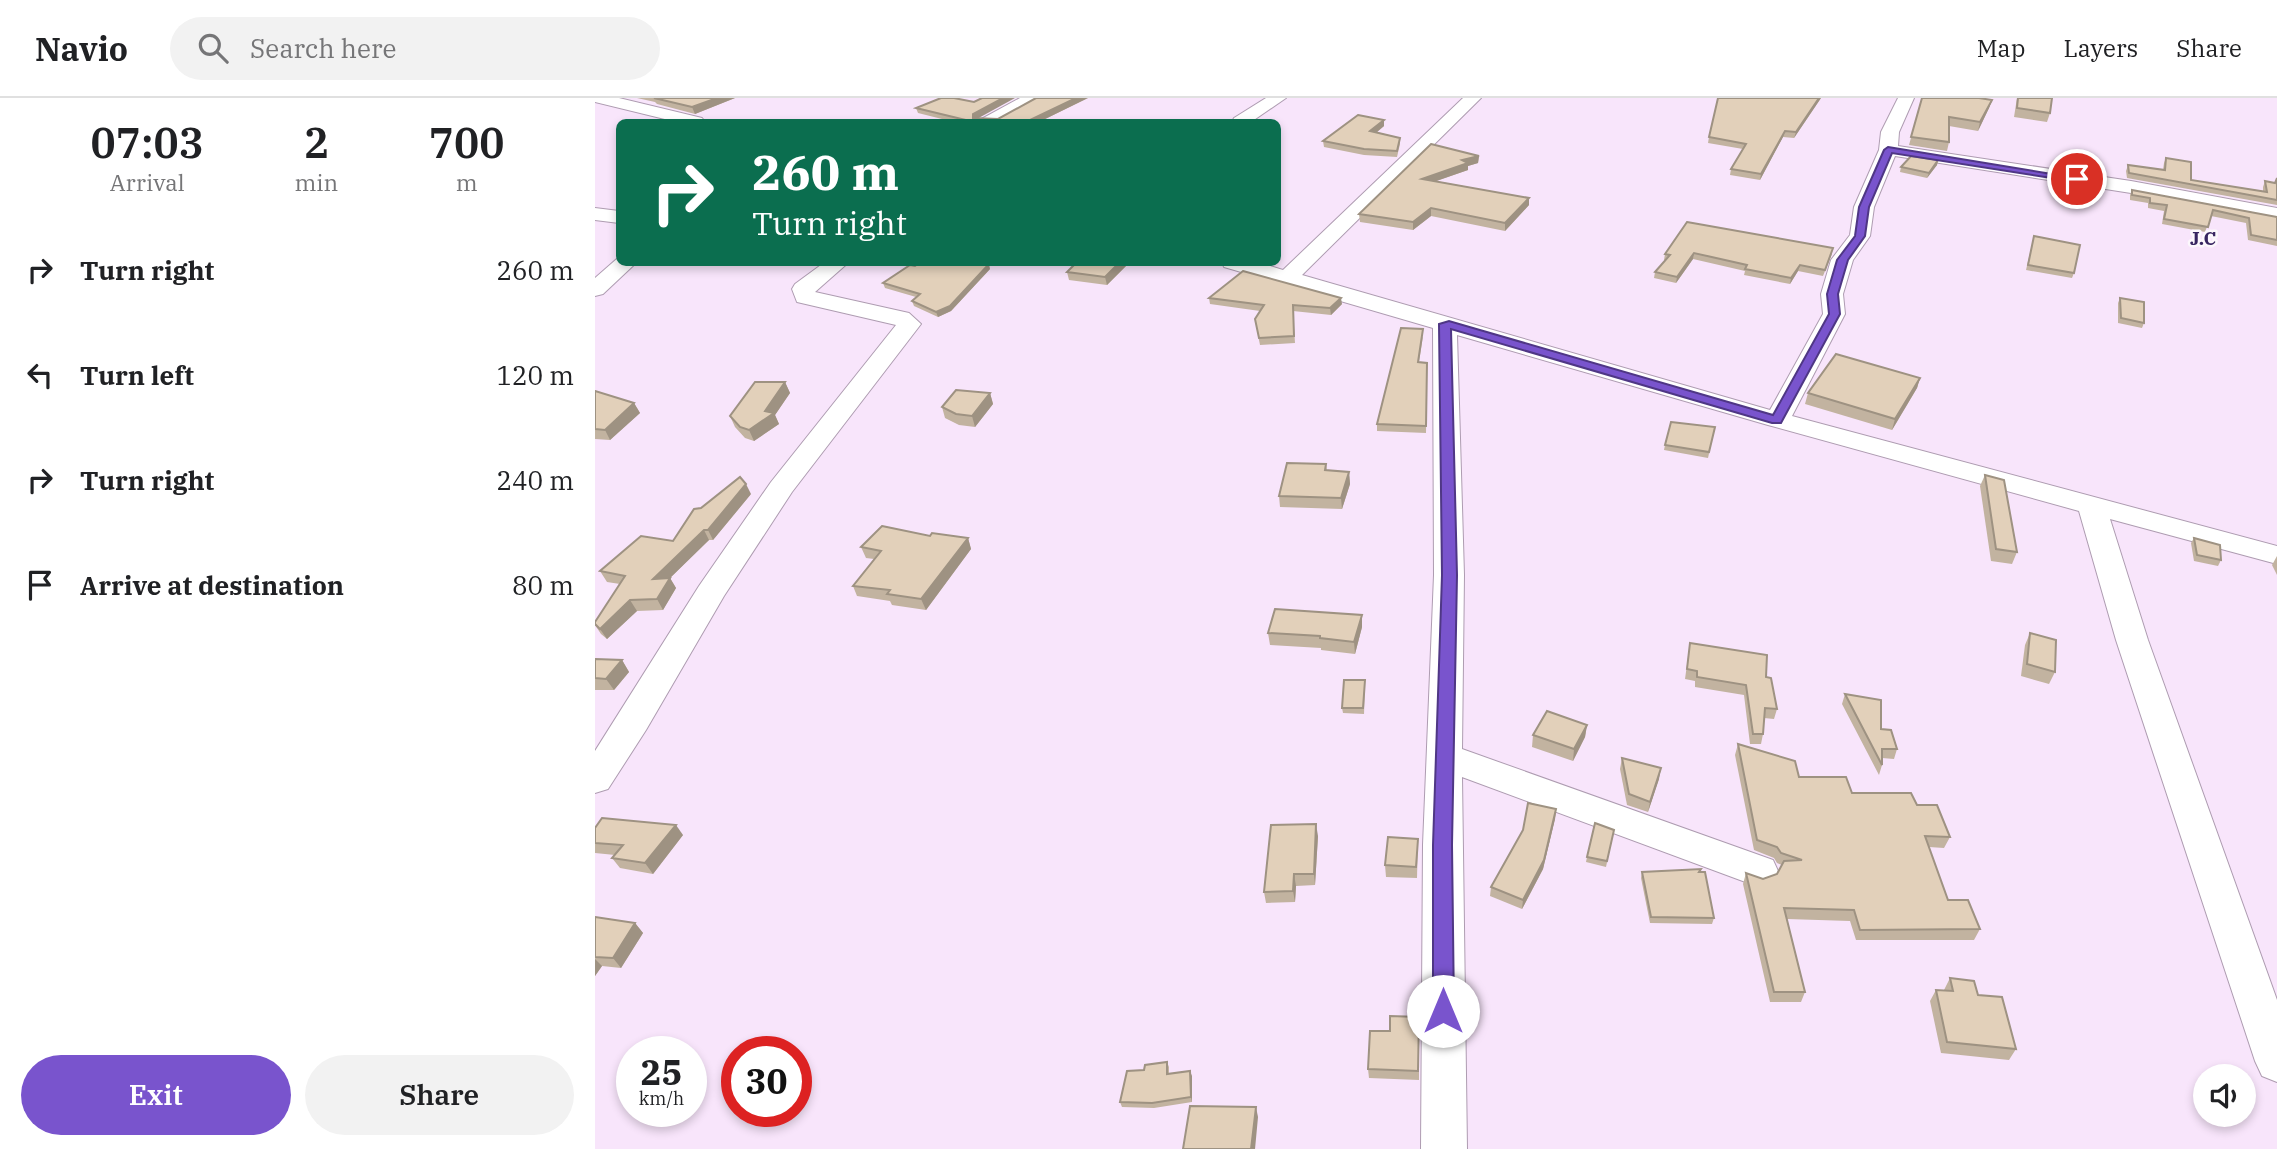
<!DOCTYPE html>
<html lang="en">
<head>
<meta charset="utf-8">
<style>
	:root { --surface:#fff; --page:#f2f2f2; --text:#202124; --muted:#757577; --line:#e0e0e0; --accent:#7954cd }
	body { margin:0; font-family:"IBM Plex Serif",serif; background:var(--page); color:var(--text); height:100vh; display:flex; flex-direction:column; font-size:26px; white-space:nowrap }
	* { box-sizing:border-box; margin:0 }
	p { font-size:23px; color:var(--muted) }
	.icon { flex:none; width:38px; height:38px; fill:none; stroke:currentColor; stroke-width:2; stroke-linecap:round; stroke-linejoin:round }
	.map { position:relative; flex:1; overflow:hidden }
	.details { display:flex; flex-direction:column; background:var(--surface); width:595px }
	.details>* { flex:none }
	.banner { position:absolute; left:21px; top:21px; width:665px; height:147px; border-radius:10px; box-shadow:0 4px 10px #0003; background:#0b6e4f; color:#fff; overflow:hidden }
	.tools { position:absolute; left:1598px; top:966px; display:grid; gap:14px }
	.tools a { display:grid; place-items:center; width:63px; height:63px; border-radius:50%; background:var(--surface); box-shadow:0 4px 10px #0003; font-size:35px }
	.speed { position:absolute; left:21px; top:938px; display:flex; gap:14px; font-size:35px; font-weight:700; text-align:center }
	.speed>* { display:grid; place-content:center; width:91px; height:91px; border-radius:50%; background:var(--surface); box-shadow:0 4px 10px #0003; line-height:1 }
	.speed small { font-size:18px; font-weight:400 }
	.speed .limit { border:10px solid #d22; background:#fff; color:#111 }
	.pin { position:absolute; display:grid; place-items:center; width:60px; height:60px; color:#fff; margin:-30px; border:4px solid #fff; border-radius:50%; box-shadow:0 2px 7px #0007 }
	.me { position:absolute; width:77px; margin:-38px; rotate:0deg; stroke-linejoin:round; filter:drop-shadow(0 0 5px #0008) }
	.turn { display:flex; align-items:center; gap:24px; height:147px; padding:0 21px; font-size:32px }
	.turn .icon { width:91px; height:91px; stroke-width:2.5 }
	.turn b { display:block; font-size:49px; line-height:60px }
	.eta { display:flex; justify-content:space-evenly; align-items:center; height:119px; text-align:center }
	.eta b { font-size:42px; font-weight:600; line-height:49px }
	.button { display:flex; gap:14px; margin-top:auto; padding:14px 21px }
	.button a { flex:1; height:80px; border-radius:42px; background:var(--accent); color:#fff; font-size:28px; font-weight:600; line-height:80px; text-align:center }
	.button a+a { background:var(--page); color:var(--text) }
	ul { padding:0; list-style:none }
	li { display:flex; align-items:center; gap:21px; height:105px; padding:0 21px }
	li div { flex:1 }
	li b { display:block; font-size:26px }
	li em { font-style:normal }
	header { display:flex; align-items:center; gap:42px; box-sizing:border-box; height:98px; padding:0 35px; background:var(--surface); border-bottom:2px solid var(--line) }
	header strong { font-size:33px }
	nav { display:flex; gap:38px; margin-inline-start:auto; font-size:24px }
	.search { width:490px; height:63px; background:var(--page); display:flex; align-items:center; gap:18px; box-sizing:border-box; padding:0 24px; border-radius:38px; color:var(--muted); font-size:26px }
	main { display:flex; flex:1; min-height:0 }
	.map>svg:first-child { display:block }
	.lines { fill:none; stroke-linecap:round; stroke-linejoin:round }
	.minor-casing { stroke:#ae9cb1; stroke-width:2 }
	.minor { fill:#fff; fill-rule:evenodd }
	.wall { fill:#c2b3a0 }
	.shaded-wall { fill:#9e9282 }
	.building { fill:#e2d0ba; stroke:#9e9282; stroke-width:2 }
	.route { fill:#7954cd; stroke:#4f3785; stroke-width:2 }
	.labels { text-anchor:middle; stroke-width:5; stroke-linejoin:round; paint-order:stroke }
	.far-quarter-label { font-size:19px; font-weight:bold; fill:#372560; stroke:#fcf8fc }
</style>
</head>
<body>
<header>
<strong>Navio</strong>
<div class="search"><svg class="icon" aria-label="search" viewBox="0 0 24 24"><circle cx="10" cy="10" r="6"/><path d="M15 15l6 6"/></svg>Search here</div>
<nav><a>Map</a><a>Layers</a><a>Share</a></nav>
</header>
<main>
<section class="details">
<div class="eta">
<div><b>07:03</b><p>Arrival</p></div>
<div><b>2</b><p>min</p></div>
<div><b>700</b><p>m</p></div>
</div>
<ul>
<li><svg class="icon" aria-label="right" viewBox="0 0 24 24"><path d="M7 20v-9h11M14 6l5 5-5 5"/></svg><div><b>Turn right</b></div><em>260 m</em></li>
<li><svg class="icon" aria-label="left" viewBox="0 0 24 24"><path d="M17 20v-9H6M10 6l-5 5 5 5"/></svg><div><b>Turn left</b></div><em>120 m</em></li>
<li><svg class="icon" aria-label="right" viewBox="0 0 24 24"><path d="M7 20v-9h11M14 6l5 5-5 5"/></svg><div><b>Turn right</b></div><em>240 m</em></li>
<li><svg class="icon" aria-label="arrive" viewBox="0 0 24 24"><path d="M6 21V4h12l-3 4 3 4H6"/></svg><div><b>Arrive at destination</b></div><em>80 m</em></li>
</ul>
<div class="button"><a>Exit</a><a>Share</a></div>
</section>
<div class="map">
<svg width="1682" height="1051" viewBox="0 0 1682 1051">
	<rect width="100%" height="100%" fill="#f8e5fb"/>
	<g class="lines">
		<g class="minor-casing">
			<g id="minor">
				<polygon points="0,0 24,0 107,20 110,24 82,24 0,4"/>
				<polygon points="425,0 446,0 403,24 381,24"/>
				<polygon points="671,0 691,0 656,24 637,24 639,20"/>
				<polygon points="868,0 886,0 707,177 1175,312 1228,216 1226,196 1236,162 1255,137 1259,109 1284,52 1286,34 1303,0 1319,0 1304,34 1303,48 1536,83 1682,110 1682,122 1536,95 1300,58 1279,109 1275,138 1258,162 1248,196 1250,216 1197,318 1682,448 1682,466 1515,421 1553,542 1682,902 1682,984 1667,978 1660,963 1521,542 1484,413 1173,327 862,237 869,477 867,651 1178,762 1183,773 1178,784 1164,789 867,679 872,1051 826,1051 828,747 839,477 838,230 629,169 627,164 662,164 688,172"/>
				<polygon points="0,110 24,113 24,125 0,122"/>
				<polygon points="24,159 24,164 42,164 8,196 0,198 0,180"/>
				<polygon points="230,164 254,164 220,194 314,215 326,226 197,394 129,498 51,632 13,691 0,695 0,653 104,488 176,384 301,227 202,204 197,191 200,186"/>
			</g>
		</g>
		<use href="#minor" class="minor"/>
	</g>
	<g class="wall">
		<polygon points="42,0 140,0 100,16 62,6 60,4"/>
		<polygon points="493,0 444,24 359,24 323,15 321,10 379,4 382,20 403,21"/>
		<polygon points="1226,0 1199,40 1188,39 1165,82 1135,77 1136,71 1148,51 1113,45 1114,39"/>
		<polygon points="1327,0 1397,2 1394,10 1383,33 1354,28 1354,44 1352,53 1314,47"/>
		<polygon points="1422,0 1457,0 1455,15 1452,24 1419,19"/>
		<polygon points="789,22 789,28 782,34 805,40 805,46 802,59 769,57 729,49 728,43"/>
		<polygon points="884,58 883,65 873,68 873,72 841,83 934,100 934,107 910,133 836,118 818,132 765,124 764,116"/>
		<polygon points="1571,60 1596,82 1668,93 1668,89 1670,83 1680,85 1682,80 1682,107 1532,80 1531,73 1533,67 1568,72 1569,65"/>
		<polygon points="1343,62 1342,67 1332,80 1305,74 1306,69"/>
		<polygon points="1537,92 1682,119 1682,148 1653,142 1651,125 1616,118 1610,134 1567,126 1569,113 1553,110 1553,105 1535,102 1535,97"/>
		<polygon points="1092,124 1237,156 1228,178 1203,173 1195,186 1149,177 1150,173 1098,161 1081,185 1059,180 1060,174 1070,162 1069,162 1070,156"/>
		<polygon points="1439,138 1479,175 1477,180 1431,172"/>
		<polygon points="535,164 512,187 474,182 472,174"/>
		<polygon points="320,168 395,171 356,213 343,219 319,208 317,203 321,199 290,190 288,185"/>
		<polygon points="614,200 747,206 736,217 698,213 700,245 665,247 661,227 665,213 615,206"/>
		<polygon points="1525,200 1549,225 1547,230 1523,225 1523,205"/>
		<polygon points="828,238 824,264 832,265 831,335 782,333 782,326"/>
		<polygon points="1325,280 1322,290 1297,332 1210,306 1213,295"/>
		<polygon points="190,284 195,295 180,317 184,326 159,343 150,340 140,329 135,318"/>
		<polygon points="0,293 39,305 45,315 15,342 0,341"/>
		<polygon points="395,295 398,306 380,329 364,327 350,320 347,309"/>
		<polygon points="1120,329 1113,360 1069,352 1070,347"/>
		<polygon points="731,366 732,372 754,374 755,386 747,411 685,409 684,398"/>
		<polygon points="1390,377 1422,454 1417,466 1396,463 1385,388"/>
		<polygon points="156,396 118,442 114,442 75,480 81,490 68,512 42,513 12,541 6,536 0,527 0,524 25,486 12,484 5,473 78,443"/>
		<polygon points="335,438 373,440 376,451 331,512 297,507 295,503 262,498 258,488 279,461 271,460 266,449"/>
		<polygon points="1599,440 1626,462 1623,468 1599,463 1596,445"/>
		<polygon points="1682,458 1682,477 1677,467"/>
		<polygon points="767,517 767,529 760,556 726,552 726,550 675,547 673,535"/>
		<polygon points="1435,535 1460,574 1454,586 1426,578 1430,547"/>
		<polygon points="1095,545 1171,579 1182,611 1179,621 1169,620 1168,636 1166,646 1155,646 1149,597 1100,589 1100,583 1090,581"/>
		<polygon points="0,561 27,562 34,574 19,592 0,592"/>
		<polygon points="770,588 769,616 748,615 747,610"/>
		<polygon points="1250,596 1286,631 1302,651 1299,661 1287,660 1287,667 1284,677 1247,606"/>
		<polygon points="992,627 990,639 978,663 937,649 938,637"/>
		<polygon points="1143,646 1204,679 1257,695 1322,707 1355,739 1349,750 1334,749 1353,802 1385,831 1379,842 1261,842 1255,823 1192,821 1210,894 1206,904 1175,904 1148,786 1151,775 1168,781 1182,776 1187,767 1182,765 1179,760 1159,752 1140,657"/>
		<polygon points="1027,660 1064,681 1053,714 1032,707 1025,671"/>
		<polygon points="961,711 960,721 948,771 927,811 895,798 896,789"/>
		<polygon points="0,730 88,737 58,776 25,770 17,760 20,757 0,755"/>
		<polygon points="1019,732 1011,769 991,764 992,759"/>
		<polygon points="723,738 720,787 701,788 700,804 671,805 669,794"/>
		<polygon points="823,741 822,780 791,779 790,767"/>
		<polygon points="1047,774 1105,774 1119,820 1117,826 1055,825 1046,780"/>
		<polygon points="0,819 40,825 48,835 26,870 7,868 0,878"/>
		<polygon points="1355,880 1383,897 1421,951 1414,962 1346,955 1335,903 1341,892 1349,892"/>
		<polygon points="824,919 824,982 774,980 773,971 795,933"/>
		<polygon points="572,964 574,969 574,976 597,978 597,1004 559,1010 527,1009 525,1004 549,972"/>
	</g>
	<g class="shaded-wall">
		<polygon points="122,0 140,0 100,16 97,9"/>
		<polygon points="408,0 420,0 380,22 378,20 378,16"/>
		<polygon points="481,0 493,0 444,24 431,24"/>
		<polygon points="1224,0 1226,0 1199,40 1201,34"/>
		<polygon points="1397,2 1394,10 1383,33 1385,24"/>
		<polygon points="789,22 789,28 776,39 775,33"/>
		<polygon points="1190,33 1188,39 1165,82 1166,76"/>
		<polygon points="884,58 883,65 873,68 873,72 827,88 827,81 867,62"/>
		<polygon points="1343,62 1342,67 1332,80 1334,75"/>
		<polygon points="934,100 934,107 910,133 910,125"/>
		<polygon points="836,110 836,118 818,132 818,124"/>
		<polygon points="1099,155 1098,161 1081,185 1082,179"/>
		<polygon points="525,164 535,164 512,187 510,179"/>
		<polygon points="394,166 395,171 356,213 343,219 341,214"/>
		<polygon points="1205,167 1203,173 1195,186 1196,180"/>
		<polygon points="746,200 747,206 736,217 735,210"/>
		<polygon points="1325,280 1322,290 1297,332 1300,321"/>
		<polygon points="190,284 195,295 180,317 184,326 159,343 154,332 170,313"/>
		<polygon points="395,295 398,306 380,329 377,318"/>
		<polygon points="39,305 45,315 15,342 10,332"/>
		<polygon points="754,374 755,386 747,411 746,400"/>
		<polygon points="151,386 156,396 118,442 113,432"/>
		<polygon points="109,432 114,442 75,480 81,490 68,512 62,501 58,481"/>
		<polygon points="373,440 376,451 331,512 326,501"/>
		<polygon points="35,502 42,513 12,541 5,531"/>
		<polygon points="767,517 767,529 760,556 759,544"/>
		<polygon points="27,562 34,574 19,592 11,581"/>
		<polygon points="992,627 990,639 978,663 979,651"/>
		<polygon points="1066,670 1064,681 1053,714 1055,704"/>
		<polygon points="961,711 960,721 948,771 927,811 928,802"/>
		<polygon points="721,726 723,738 720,787 719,776"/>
		<polygon points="81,727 88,737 58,776 50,765"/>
		<polygon points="699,776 701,788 700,804 698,793"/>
		<polygon points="40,825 48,835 26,870 18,860"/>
		<polygon points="0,861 7,868 0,878"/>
		<polygon points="595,973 597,978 597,1004 596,999"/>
		<polygon points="661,1009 663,1019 660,1051 656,1051"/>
	</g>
	<g class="building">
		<polygon points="59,0 122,0 97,9"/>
		<polygon points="346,0 359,0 379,4 387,0 408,0 378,16 378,20 403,21 441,0 481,0 431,24 379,24 321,10"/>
		<polygon points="1123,0 1224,0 1201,34 1190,33 1166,76 1136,71 1151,46 1114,39"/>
		<polygon points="1327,0 1384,0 1397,2 1385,24 1354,19 1354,44 1316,39"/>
		<polygon points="1423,0 1457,0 1455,15 1422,10"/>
		<polygon points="763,17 789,22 775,33 805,40 802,53 769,51 728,43"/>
		<polygon points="836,46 884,58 867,62 873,65 827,81 934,100 910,125 836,110 818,124 764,116"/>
		<polygon points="1316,58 1343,62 1334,75 1306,69"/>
		<polygon points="1571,60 1596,64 1596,82 1672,94 1670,83 1680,85 1682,80 1682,102 1534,75 1533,67 1570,72"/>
		<polygon points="1537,92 1682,119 1682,142 1656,137 1654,120 1618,112 1613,129 1569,121 1572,107 1555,105 1555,100 1537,97"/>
		<polygon points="1092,124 1238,150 1230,172 1205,167 1196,180 1150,171 1152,167 1099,155 1082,179 1060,174 1075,157 1070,156"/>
		<polygon points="1439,138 1485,147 1479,175 1433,167"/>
		<polygon points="325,164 383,164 394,166 355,208 341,214 317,203 325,196 288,185 315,167 320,168"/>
		<polygon points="482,164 525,164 510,179 472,174"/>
		<polygon points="648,173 746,200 735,210 698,207 699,238 664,240 660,221 669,207 614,200"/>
		<polygon points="1525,200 1549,204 1549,225 1526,220"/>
		<polygon points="806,230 828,231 823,264 832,265 831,328 782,326"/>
		<polygon points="1241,256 1325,280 1300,321 1213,295"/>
		<polygon points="160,284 190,284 170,313 179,315 154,332 145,329 135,318"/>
		<polygon points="361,292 395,295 377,318 361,316 347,309"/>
		<polygon points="0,293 39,305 10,332 0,331"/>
		<polygon points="1076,324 1120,329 1114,354 1070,347"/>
		<polygon points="692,365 731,366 730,372 754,374 746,400 684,398"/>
		<polygon points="1390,377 1409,382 1422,454 1401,451"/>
		<polygon points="145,379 151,386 113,432 109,432 58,481 75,480 62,501 35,502 5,531 0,526 0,524 30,478 5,473 46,438 78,443 99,411 106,410"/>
		<polygon points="287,428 335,438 337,435 373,440 326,501 292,496 295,492 258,488 286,453 266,449"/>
		<polygon points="1599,440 1625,447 1626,462 1602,457"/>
		<polygon points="680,511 767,517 759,544 725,540 725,538 673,535"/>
		<polygon points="1435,535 1461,542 1460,574 1432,566"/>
		<polygon points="1095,545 1172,557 1171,579 1176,580 1182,611 1170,610 1168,636 1158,636 1151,587 1102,579 1102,573 1092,571"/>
		<polygon points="0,561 27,562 11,581 0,580"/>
		<polygon points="749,582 770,582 768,610 747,610"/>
		<polygon points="1250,596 1286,602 1286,631 1296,632 1302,651 1287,651 1287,667"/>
		<polygon points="952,613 992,627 979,651 938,637"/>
		<polygon points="1143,646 1200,663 1204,679 1251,679 1257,695 1316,695 1322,707 1342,707 1355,739 1330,738 1353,802 1373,802 1385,831 1265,832 1259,812 1189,810 1210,894 1179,894 1151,775 1168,781 1182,776 1189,763 1207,762 1186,755 1182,749 1162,742"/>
		<polygon points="1027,660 1066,670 1055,704 1034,696"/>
		<polygon points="933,705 961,711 949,762 928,802 896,789 928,732"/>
		<polygon points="7,720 81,727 50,765 17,760 28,747 0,745 0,730"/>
		<polygon points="1000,725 1019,732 1012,763 992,759"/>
		<polygon points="721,726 719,776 699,776 698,793 669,794 676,727"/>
		<polygon points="793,739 823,741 821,769 790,767"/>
		<polygon points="1106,771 1104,774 1110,774 1119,820 1056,819 1047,774"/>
		<polygon points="0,819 40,825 18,860 0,859"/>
		<polygon points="1355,880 1379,883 1383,897 1407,899 1421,951 1352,944 1341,892 1358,893"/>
		<polygon points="795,918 824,919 823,973 773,971 775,933 795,933"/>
		<polygon points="572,964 572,976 595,973 596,999 557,1005 525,1004 532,973 549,972 550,967"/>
		<polygon points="595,1008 661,1009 656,1051 588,1051"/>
	</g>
	<polygon class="route" points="1293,49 1487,81 1482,84 1297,55 1274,109 1270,138 1253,162 1243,196 1245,216 1186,325 1177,325 856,231 862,477 857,747 859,913 856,920 848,922 841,920 838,913 838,747 847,477 844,226 854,223 1178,317 1234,216 1232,196 1242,162 1260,138 1264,109 1289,52"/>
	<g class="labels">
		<g class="far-quarter-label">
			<text x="1608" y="147">J.C</text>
		</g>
	</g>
</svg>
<div class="tools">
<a><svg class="icon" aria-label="sound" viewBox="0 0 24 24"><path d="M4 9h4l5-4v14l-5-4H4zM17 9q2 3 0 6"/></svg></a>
</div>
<div class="speed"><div>25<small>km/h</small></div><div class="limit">30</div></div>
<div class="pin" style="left:1482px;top:81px;background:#d93025"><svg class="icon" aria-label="arrive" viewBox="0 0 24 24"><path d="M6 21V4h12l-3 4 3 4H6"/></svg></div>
<svg class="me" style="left:848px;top:913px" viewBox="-20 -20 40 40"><circle r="19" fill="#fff"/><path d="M0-13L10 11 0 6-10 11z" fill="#7954cd"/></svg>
<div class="banner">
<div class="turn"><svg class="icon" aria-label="right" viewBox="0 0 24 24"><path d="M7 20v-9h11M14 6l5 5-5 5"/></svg><div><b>260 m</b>Turn right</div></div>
</div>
</div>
</main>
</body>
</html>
